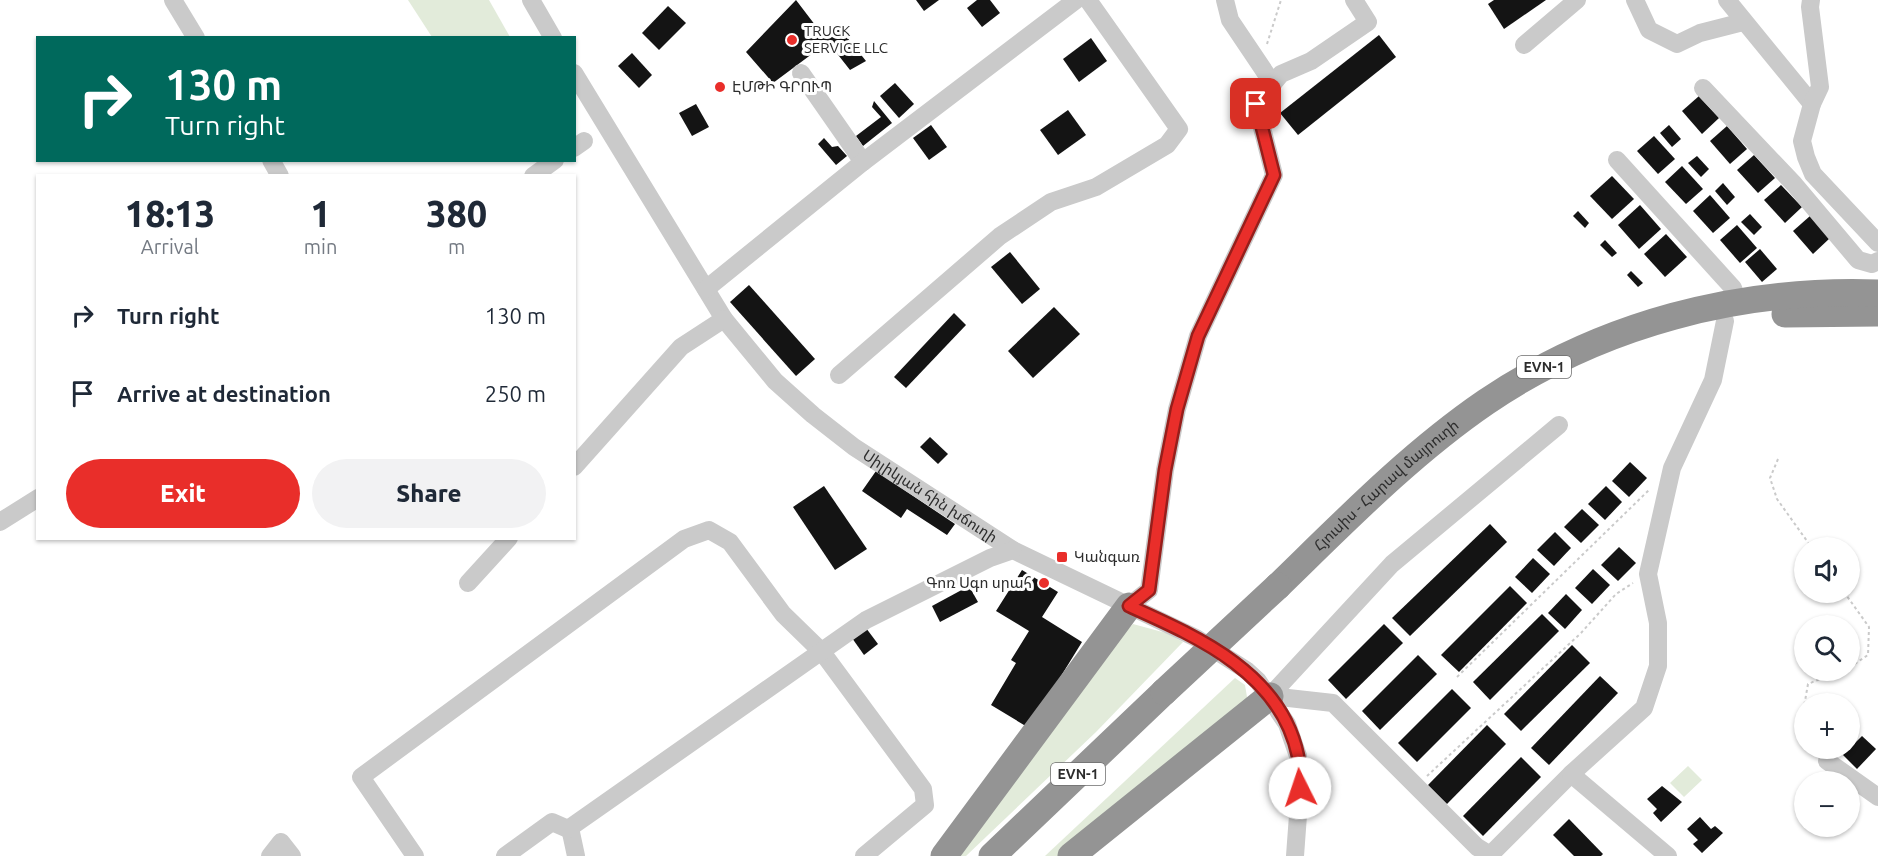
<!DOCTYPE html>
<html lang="en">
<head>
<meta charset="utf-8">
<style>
	:root { --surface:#fff; --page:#f2f2f3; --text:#1f2937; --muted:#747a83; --accent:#e92e2a }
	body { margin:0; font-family:Ubuntu,"Noto Sans Armenian",sans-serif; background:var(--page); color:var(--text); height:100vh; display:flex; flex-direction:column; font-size:22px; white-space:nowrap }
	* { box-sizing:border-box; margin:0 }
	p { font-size:20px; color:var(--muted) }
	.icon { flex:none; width:33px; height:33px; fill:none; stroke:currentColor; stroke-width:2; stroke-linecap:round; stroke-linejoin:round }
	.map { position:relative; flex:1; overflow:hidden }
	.drawer { position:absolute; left:36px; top:174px; width:540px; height:366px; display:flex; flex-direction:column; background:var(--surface); border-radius:0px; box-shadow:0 2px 4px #0004 }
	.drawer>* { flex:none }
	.banner { position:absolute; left:36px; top:36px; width:540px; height:126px; border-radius:0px; box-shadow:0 2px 4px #0004; background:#00695c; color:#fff; overflow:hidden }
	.controls { position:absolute; left:1794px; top:537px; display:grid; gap:12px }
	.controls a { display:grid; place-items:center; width:66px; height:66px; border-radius:50%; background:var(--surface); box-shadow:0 2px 4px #0004; font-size:30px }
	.pin { position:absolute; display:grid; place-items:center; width:51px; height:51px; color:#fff; margin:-26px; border-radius:12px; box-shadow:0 3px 9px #0006 }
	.me { position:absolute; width:66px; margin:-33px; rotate:356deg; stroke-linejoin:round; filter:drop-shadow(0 0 4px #0008) }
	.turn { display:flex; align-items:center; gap:21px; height:126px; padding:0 30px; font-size:27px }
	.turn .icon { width:78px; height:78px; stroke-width:2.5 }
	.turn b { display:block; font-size:42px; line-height:51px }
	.eta { display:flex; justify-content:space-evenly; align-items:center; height:102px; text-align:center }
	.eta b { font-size:36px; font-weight:800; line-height:42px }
	.primary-button { display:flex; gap:12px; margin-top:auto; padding:12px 30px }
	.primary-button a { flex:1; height:69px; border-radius:36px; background:var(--accent); color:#fff; font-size:24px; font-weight:800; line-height:69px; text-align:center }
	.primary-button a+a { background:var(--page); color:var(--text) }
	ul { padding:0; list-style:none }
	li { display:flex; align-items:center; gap:18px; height:78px; padding:0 30px }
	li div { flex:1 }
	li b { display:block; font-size:22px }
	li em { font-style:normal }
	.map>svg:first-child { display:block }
	.green { fill:#e2ebda }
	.building { fill:#141414 }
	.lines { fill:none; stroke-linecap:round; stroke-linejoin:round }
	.path { stroke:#cacaca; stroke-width:2; stroke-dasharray:3 3; stroke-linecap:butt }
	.minor { stroke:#cacaca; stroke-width:18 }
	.highway { stroke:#949494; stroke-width:27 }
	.highway-bridge { stroke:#949494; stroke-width:27 }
	.route-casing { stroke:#971e1b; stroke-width:15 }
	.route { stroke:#e92e2a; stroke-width:10 }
	.poi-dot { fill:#e92e2a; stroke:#fff; stroke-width:2 }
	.labels { text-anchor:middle; stroke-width:6; stroke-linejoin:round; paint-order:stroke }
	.shield { fill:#fff; stroke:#6c6c6c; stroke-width:1.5 }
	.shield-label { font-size:14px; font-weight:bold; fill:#2d2d2d }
	.poi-label { font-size:15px; fill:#2d2d2d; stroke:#fff; text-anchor:start }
	.street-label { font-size:15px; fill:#2d2d2d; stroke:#fff }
</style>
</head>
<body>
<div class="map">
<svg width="1878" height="856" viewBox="0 0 1878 856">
	<rect width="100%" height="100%" fill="#fff"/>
	<g class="green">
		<polygon points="408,0 489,0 510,37 432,37"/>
		<polygon points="1133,624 1166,633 1183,642 1096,732 966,856 954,856 1112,645"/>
		<polygon points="1235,678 1245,685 1248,703 1063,856 1045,856"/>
		<polygon points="1688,766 1702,780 1684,797 1670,783"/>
	</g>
	<g class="building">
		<polygon points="796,0 825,38 838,26 866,61 850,70 828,42 773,83 746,52"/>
		<polygon points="916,0 939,0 924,11"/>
		<polygon points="977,0 990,0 1000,13 982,27 967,8"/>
		<polygon points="1494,0 1546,0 1504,29 1488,4"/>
		<polygon points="668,6 686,23 659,50 642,33"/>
		<polygon points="1379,35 1396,57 1298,135 1280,113"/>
		<polygon points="1091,38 1107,61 1079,82 1063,59"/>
		<polygon points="632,53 652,75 639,88 618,66"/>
		<polygon points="895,83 914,104 899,118 880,96"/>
		<polygon points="1699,96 1719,118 1702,134 1682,111"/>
		<polygon points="874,101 892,123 863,146 856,136 881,117 872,107"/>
		<polygon points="696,104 709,127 692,136 679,113"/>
		<polygon points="1068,110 1086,135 1058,155 1040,130"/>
		<polygon points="931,125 947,147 929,160 913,138"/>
		<polygon points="1669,125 1681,139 1672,147 1660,133"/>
		<polygon points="1727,126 1747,149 1730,164 1710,141"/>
		<polygon points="1654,136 1675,159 1658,174 1637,151"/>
		<polygon points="824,138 832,147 838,146 847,156 836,165 818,144"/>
		<polygon points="1754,155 1775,178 1758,193 1737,170"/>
		<polygon points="1697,156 1709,169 1701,177 1688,163"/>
		<polygon points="1682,166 1703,189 1686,204 1665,182"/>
		<polygon points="1612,176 1634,199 1612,219 1590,196"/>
		<polygon points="1723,183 1735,197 1727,205 1715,191"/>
		<polygon points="1781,185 1802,207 1785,223 1764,200"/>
		<polygon points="1710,195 1730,218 1713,233 1693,211"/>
		<polygon points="1640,205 1661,229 1639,249 1618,225"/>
		<polygon points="1578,211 1589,223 1585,228 1573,216"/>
		<polygon points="1750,214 1762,227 1754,235 1741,222"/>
		<polygon points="1810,216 1830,238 1813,254 1793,231"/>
		<polygon points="1737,225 1757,248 1740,263 1720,240"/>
		<polygon points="1666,234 1687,257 1665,277 1644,254"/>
		<polygon points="1605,240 1617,253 1612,257 1600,245"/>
		<polygon points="1760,249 1777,269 1762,282 1745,262"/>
		<polygon points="1010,252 1040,289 1022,304 991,267"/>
		<polygon points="1631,271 1643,283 1638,287 1627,275"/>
		<polygon points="749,285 815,359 796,376 730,302"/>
		<polygon points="1054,307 1080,334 1033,378 1008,351"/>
		<polygon points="954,313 966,325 906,388 894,377"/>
		<polygon points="930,437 948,454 938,464 920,447"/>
		<polygon points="1630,462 1647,478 1629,497 1612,481"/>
		<polygon points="876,471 955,524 947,535 907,509 901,518 862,491"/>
		<polygon points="824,486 867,549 835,570 793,507"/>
		<polygon points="1606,486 1622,502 1605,520 1588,504"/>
		<polygon points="1582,509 1599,525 1581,543 1564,527"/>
		<polygon points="1490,524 1507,542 1410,636 1392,618"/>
		<polygon points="1555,532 1571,548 1554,566 1537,550"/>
		<polygon points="1619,547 1636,563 1618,581 1601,565"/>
		<polygon points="1533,558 1550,574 1532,593 1515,577"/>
		<polygon points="1593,569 1610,585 1592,604 1575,588"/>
		<polygon points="1022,570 1058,592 1042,617 1082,642 1029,728 991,705 1016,663 1011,660 1029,631 996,611"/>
		<polygon points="969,586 978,602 940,622 932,606"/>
		<polygon points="1510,586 1527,603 1459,672 1441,655"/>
		<polygon points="1566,594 1582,610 1565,629 1548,613"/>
		<polygon points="1542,614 1559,631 1490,700 1473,682"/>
		<polygon points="1384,624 1403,643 1346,699 1328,680"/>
		<polygon points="866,628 878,644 864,655 852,638"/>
		<polygon points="1572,645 1590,663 1521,731 1504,714"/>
		<polygon points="1418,655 1437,674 1380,730 1362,711"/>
		<polygon points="1600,676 1618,693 1549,765 1531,748"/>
		<polygon points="1452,689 1471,708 1417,762 1398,743"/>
		<polygon points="1487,725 1506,744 1447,804 1428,785"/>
		<polygon points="1862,736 1876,749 1857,769 1843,755"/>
		<polygon points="1521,757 1541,777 1483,836 1463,816"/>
		<polygon points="1662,786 1682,802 1661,822 1653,813 1657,809 1647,799"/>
		<polygon points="1700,817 1711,829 1715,826 1723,833 1702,853 1693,844 1698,840 1687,829"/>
		<polygon points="1569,819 1603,854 1601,856 1574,856 1553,835"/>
	</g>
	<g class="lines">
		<g class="path">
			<polyline points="1267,44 1281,0"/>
			<polyline points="1778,459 1770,478 1777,499 1812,548"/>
			<polyline points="1844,592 1869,627 1868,655 1850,667"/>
			<polyline points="1457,677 1650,489"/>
			<polyline points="1804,722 1802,718 1808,684 1841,670"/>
			<polyline points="1427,776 1581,633 1616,594 1633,583"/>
		</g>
		<g class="minor">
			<polyline points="173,0 196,38"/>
			<polyline points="531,0 553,38"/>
			<polyline points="1225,0 1230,20 1273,84"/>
			<polyline points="1635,0 1649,30 1677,44 1700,33 1743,22"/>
			<polyline points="1727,0 1812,104"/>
			<polyline points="1811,0 1810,7 1820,87 1812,104 1802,141 1806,157 1813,174 1878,243"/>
			<polyline points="1524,45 1577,0"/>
			<path id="s1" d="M 574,73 L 724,319 L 775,381 L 813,415 L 854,447 L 1013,550 L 1196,638 L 1246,670 L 1258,681 L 1287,724 L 1298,756 L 1300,788 L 1295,856"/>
			<polyline points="801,73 863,162"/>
			<polyline points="1703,88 1794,184 1858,260 1872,264 1878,261"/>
			<polyline points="574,148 584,141"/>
			<polyline points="271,160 280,176"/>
			<polyline points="1617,160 1733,288 1738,302"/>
			<polyline points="533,176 555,160"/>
			<polyline points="706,289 863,162 1076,0"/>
			<polyline points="839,375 1000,236 1051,202 1096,187 1167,145 1179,129 1088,0"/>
			<polyline points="574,467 681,347 724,319"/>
			<polyline points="0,522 38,498"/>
			<polyline points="468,583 509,538"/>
			<polyline points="1129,606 1149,590 1165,470 1177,409 1198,336 1274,175 1256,104 1281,74 1311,61 1368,22 1354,0"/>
			<polyline points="1270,696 1333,703 1477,847 1490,855 1571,774 1644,708 1658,666 1658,623 1648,574 1672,468 1713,380 1725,321"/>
			<polyline points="1270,696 1392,564 1559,425"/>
			<polyline points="1827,761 1878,797"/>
			<polyline points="1571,774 1668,856"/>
			<polyline points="570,828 576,856"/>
			<polyline points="270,856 281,842 292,856"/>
			<polyline points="415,856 361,777 684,539 709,530 730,542 783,614 822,652 923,789 925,805 864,856"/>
			<polyline points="505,856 552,822 568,829 866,620 990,558 1013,550"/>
		</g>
		<g class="highway">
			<polyline points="1785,314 1878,313"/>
			<path id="s2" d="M 1278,586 C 1344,522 1410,454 1486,402 C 1601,324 1739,288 1878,293"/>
			<polyline points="944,856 1129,606"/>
			<polyline points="992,856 1164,692"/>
			<polyline points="1071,856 1270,696"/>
		</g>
		<polyline class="highway-bridge" points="1164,692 1278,586"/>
	</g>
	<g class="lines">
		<g class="route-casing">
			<path id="route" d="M 1256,104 L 1274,175 L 1198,336 L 1177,409 L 1165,470 L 1149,590 L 1129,606 C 1198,637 1281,673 1298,756 C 1300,766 1299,777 1300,788"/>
		</g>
		<use href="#route" class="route"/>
	</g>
	<g class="poi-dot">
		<circle cx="792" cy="40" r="6"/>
		<circle cx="720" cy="87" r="6"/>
		<rect x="1056" y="551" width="12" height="12" rx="3"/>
		<circle cx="1044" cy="583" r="6"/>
	</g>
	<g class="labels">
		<g class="shield">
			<rect x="1517" y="356" width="54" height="22" rx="4.5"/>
			<rect x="1051" y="763" width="54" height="22" rx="4.5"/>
		</g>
		<g class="shield-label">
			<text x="1544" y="372">EVN-1</text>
			<text x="1078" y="779">EVN-1</text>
		</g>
		<g class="poi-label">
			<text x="804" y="36">TRUCK<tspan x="804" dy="17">SERVICE LLC</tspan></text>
			<text x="732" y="92">ԷՄԹԻ ԳՐՈՒՊ</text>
			<text x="1074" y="562">Կանգառ</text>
			<text x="1032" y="588" text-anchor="end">Գոռ Սգո սրահ</text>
		</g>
		<g class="street-label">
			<text dy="5" stroke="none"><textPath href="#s2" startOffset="148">Հյուսիս - Հարավ մայրուղի</textPath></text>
			<text dy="5" stroke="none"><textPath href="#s1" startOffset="562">Սիլիկյան հին խճուղի</textPath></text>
		</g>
	</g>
</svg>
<div class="controls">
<a><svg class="icon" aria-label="sound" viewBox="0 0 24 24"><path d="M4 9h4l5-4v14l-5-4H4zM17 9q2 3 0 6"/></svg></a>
<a><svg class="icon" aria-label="search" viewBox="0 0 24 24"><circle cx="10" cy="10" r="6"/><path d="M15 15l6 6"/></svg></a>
<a>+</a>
<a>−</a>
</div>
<div class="pin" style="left:1256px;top:104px;background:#d93025"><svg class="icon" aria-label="arrive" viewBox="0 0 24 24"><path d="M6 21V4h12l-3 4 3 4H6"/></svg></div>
<svg class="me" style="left:1300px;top:788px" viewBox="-20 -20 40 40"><circle r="19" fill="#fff"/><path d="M0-13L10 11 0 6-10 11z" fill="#e92e2a"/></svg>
<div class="banner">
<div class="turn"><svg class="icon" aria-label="right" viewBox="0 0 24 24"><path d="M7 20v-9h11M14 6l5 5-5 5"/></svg><div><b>130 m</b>Turn right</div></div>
</div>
<section class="drawer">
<div class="eta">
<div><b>18:13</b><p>Arrival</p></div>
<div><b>1</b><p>min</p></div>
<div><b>380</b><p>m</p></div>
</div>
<ul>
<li><svg class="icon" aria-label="right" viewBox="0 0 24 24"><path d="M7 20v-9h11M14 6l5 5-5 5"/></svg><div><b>Turn right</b></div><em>130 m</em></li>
<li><svg class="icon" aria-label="arrive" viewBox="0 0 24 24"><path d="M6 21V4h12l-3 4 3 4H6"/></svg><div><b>Arrive at destination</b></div><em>250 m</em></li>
</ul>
<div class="primary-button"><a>Exit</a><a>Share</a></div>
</section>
</div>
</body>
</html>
